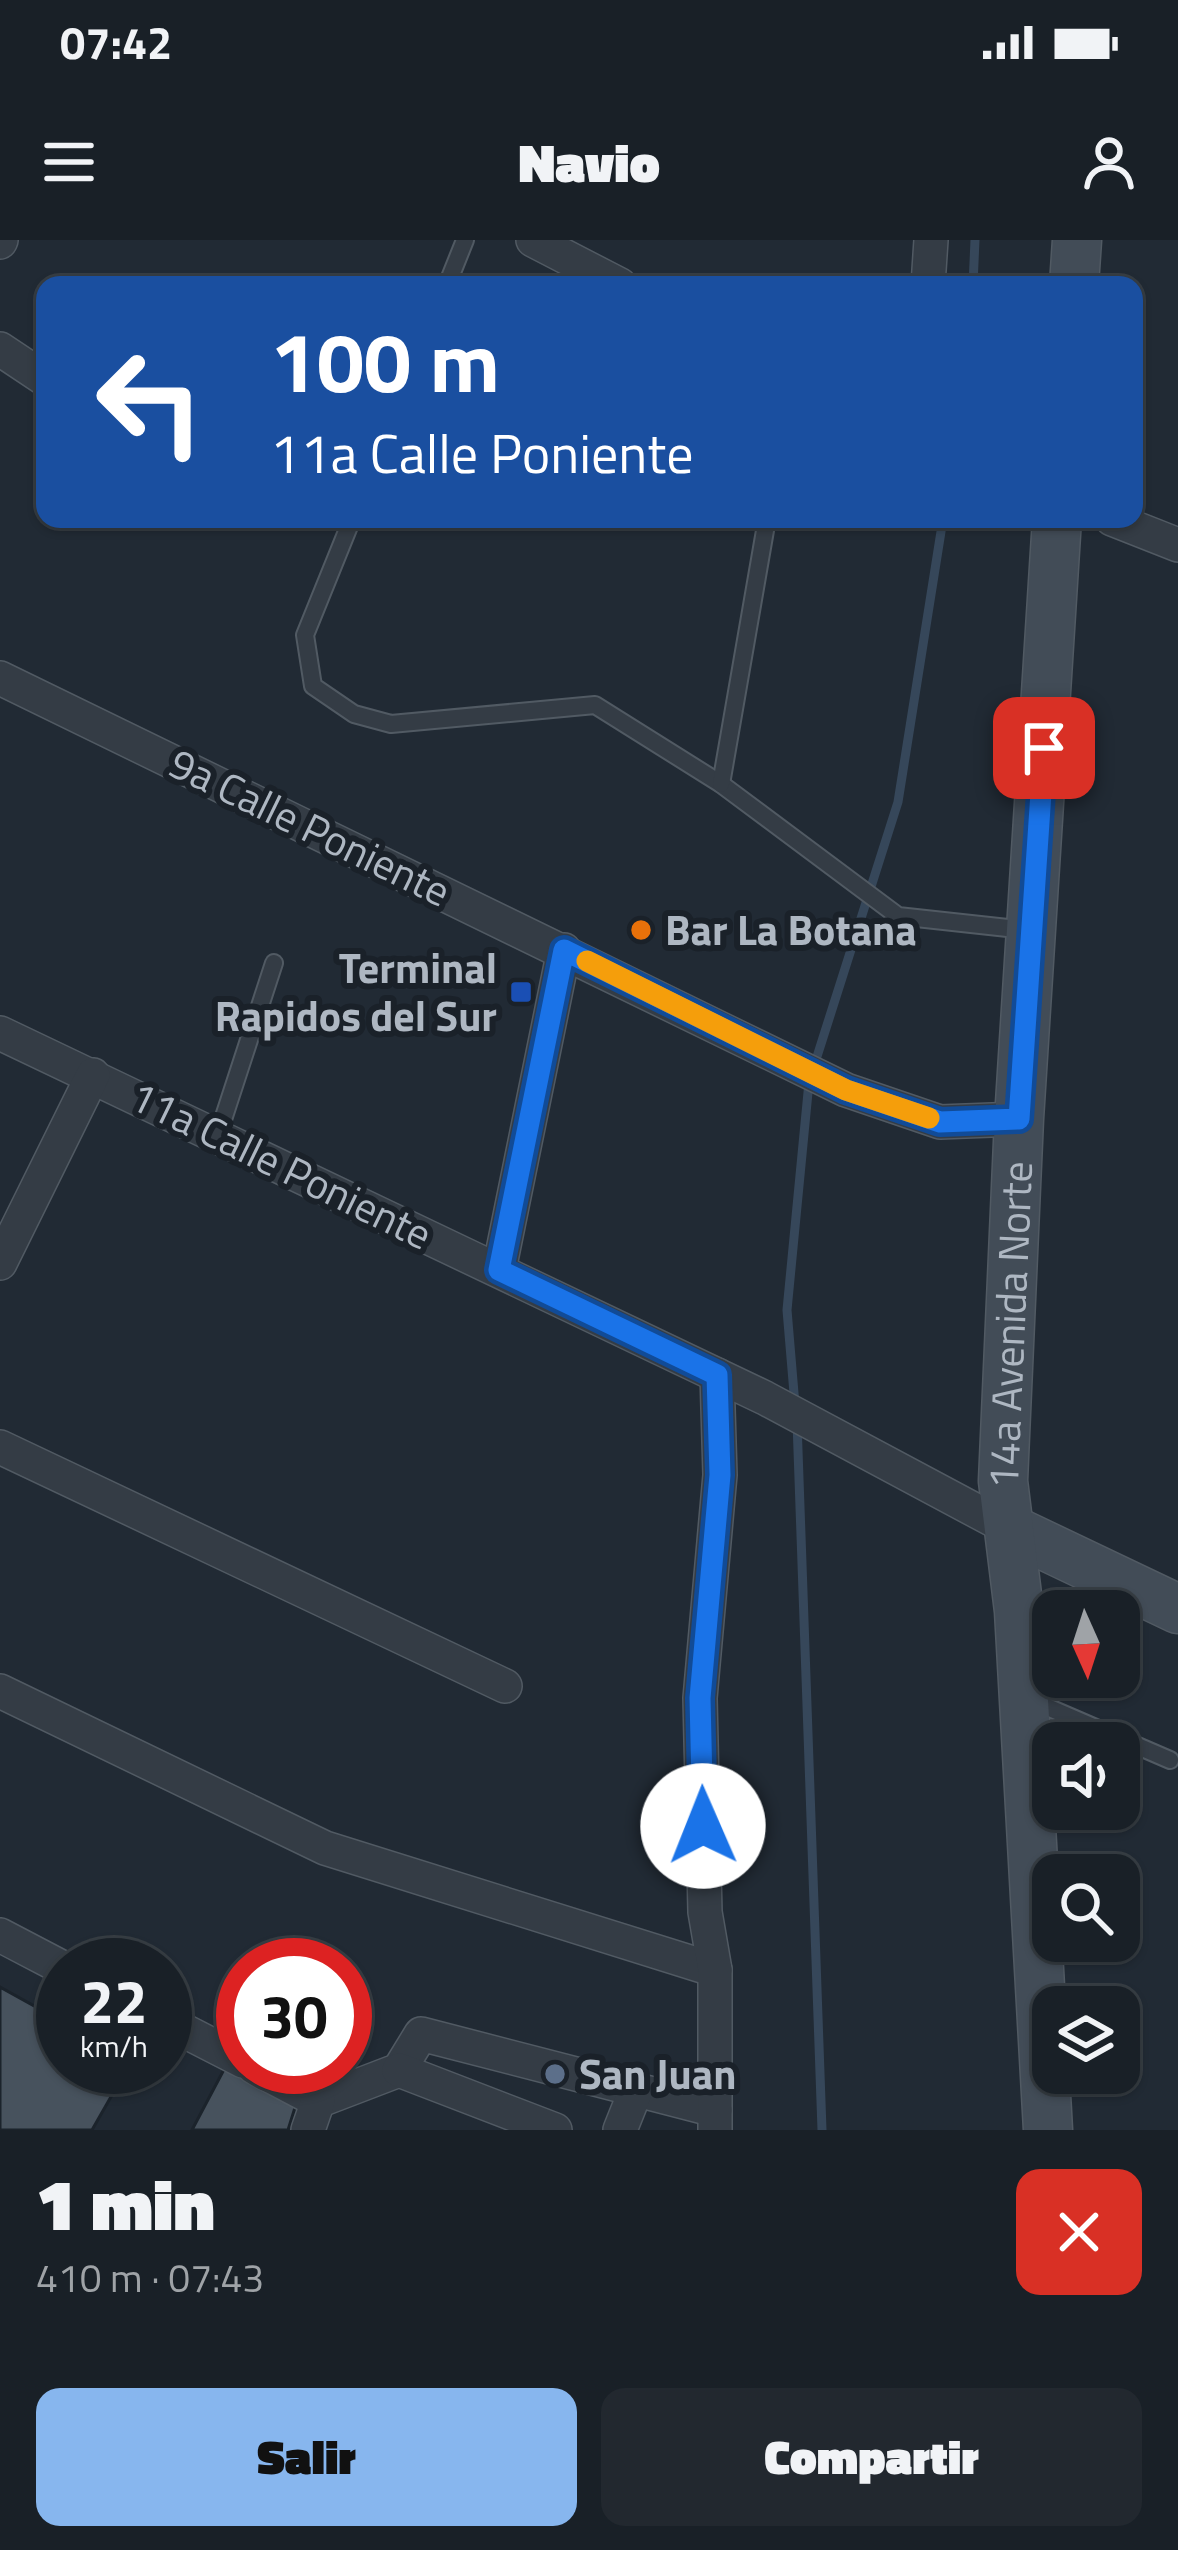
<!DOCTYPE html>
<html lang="es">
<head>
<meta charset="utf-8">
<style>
	:root { --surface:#192027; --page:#22282f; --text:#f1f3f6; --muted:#9fa3a7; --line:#373e44; --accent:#87b6ee }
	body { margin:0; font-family:"Titillium Web",sans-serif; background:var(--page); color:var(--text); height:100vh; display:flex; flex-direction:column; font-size:45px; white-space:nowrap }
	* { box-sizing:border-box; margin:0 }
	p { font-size:39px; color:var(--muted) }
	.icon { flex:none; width:66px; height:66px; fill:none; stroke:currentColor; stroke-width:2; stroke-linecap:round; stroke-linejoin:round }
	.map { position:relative; height:1890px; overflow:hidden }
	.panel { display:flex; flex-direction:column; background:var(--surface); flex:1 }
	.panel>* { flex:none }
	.top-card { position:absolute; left:36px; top:36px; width:1107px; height:252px; border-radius:24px; box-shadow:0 3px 9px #0004,0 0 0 3px var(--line); background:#1a4fa0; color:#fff; overflow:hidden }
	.needle { width:78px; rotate:177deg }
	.controls { position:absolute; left:1032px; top:1350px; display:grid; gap:24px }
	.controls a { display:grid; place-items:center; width:108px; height:108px; border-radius:24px; background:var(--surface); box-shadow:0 3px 9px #0004,0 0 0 3px var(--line); font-size:60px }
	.speed { position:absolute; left:36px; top:1698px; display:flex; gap:24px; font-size:60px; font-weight:700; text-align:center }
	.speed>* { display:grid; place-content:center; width:156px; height:156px; border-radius:50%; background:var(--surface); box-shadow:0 3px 9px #0004,0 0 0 3px var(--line); line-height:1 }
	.speed small { font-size:30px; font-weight:400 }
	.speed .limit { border:18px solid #d22; background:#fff; color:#111 }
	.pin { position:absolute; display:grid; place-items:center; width:102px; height:102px; color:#fff; margin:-51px; border-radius:24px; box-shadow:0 6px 18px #0006 }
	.me { position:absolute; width:132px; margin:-66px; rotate:359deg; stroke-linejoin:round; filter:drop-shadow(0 0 9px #0008) }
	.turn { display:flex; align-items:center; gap:42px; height:252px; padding:0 36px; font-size:54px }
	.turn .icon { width:156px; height:156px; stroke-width:2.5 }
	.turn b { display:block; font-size:84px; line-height:102px }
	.round { display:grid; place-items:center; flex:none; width:126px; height:126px; border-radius:24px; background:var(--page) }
	.head { display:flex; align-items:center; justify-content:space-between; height:204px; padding:0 36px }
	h1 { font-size:72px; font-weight:800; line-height:90px }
	.primary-button { display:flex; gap:24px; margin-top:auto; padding:24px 36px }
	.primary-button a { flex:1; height:138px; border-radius:24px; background:var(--accent); color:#111; font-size:48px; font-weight:800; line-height:138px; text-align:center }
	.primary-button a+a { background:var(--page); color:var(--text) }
	.status { display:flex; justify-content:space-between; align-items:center; height:84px; padding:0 60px; background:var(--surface); direction:ltr }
	.status svg { height:33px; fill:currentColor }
	header { display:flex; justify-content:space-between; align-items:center; height:156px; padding:0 36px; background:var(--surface); font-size:54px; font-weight:800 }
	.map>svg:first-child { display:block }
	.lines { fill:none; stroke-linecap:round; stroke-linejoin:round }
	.stream { stroke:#36475a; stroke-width:9 }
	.building { fill:#47525d; stroke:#1b232b; stroke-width:3 }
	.lane-casing { stroke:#515a63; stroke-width:20 }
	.street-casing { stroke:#515a63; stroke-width:36 }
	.secondary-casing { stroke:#515a63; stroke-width:51 }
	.lane { stroke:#343c45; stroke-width:16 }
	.street { stroke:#343c45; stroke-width:33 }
	.secondary { stroke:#424c57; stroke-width:48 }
	.route-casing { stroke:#114b97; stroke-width:30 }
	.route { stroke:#1a73e8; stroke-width:21 }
	.slow { stroke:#f59e0b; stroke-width:21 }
	.food-dot { fill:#e8710a; stroke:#1a2129; stroke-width:4.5 }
	.transit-dot { fill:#1a4fb4; stroke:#1a2129; stroke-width:4.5 }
	.service-dot { fill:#5c6f8a; stroke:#1a2129; stroke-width:4.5 }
	.labels { text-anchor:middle; stroke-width:12; stroke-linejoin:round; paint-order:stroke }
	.street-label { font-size:42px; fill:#aeb7c2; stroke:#1a2129 }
	.poi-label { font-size:42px; font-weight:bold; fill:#aeb7c2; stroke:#1a2129; text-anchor:start }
</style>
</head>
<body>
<div class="status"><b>07:42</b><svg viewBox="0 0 49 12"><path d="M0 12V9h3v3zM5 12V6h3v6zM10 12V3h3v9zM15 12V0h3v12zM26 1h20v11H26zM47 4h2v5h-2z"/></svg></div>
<header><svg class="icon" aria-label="menu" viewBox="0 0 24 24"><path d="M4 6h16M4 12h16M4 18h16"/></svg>Navio<svg class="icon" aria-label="person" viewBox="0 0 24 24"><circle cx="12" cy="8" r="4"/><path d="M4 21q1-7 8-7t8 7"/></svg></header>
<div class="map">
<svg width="1178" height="1890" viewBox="0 0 1178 1890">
	<rect width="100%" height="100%" fill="#212a34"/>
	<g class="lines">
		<g class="stream">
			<polyline points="973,45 975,0"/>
			<polyline points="814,826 898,562 943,279"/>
			<polyline points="795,1165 787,1070 809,842"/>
			<polyline points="797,1182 822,1890"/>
		</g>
	</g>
	<g class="building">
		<polygon points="0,1747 63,1782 63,1827 128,1827 92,1890 0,1890"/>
		<polygon points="229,1820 298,1858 288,1890 192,1890"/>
	</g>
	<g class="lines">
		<g class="lane-casing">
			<g id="lane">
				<polyline points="447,45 465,0"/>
				<polyline points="352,279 305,395 313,446 354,474 391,484 595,465 721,544 898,676 1026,690"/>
				<polyline points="721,544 767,279"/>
				<polyline points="218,895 274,723"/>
				<polyline points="1031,1460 1170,1520"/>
			</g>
		</g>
		<g class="street-casing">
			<g id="street">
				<polyline points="533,0 620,45"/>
				<polyline points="0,2 1,0"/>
				<polyline points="928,45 931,0"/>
				<polyline points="0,109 45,139"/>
				<polyline points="1112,279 1178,305"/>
				<polyline points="0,438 846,850 940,882 1019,879"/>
				<polyline points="0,793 765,1158 1010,1289"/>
				<polyline points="0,1023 93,835"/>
				<polyline points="499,1030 564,710"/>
				<polyline points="0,1207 505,1446"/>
				<polyline points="0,1451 325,1608 715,1730"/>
				<polyline points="0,1695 63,1728"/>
				<polyline points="165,1781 243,1821"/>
				<polyline points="254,1827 318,1861 399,1830 421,1794 715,1870"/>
				<polyline points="399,1830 555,1890"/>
				<polyline points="308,1890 318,1861"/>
				<polyline points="620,1890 636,1850"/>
				<polyline points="715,1890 715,1730 705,1672 700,1458 720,1235 717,1135"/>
			</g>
		</g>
		<g class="secondary-casing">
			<g id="secondary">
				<polyline points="1074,45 1077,0"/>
				<polyline points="1010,1289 1178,1369"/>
				<path id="s1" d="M 1048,1890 L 1019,1371 L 1003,1241 L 1019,879 L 1057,279"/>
			</g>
		</g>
		<use href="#lane" class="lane"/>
		<use href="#street" class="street"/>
		<use href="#secondary" class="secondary"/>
	</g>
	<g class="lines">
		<g class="route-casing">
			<polyline id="route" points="703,1586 700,1458 720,1235 717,1135 499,1030 564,710 846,850 940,882 1019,879 1044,508"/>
		</g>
		<use href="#route" class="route"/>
		<polyline class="slow" points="587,721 846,850 929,878"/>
	</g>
	<circle class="food-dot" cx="641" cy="690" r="12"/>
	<rect class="transit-dot" x="509" y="740" width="24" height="24" rx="6"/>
	<circle class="service-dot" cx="555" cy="1834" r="12"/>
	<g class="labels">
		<g class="street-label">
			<text transform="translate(310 587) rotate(26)" y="15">9a Calle Poniente</text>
			<text transform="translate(281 925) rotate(26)" y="15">11a Calle Poniente</text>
			<text dy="15" stroke="none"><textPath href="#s1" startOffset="807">14a Avenida Norte</textPath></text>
		</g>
		<g class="poi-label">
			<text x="665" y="705">Bar La Botana</text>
			<text x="497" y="743" text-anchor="end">Terminal<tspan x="497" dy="48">Rapidos del Sur</tspan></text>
			<text x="579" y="1849">San Juan</text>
		</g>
	</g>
</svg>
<div class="controls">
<a><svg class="needle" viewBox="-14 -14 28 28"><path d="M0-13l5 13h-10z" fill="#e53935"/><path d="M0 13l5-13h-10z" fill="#9fa3a7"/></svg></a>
<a><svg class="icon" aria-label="sound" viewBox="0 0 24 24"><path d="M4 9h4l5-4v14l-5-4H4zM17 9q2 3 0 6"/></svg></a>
<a><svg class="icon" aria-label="search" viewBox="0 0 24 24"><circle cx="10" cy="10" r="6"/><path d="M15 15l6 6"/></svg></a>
<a><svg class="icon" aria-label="layers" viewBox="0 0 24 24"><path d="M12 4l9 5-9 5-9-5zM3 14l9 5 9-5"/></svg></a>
</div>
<div class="speed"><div>22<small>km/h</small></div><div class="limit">30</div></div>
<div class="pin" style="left:1044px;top:508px;background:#d93025"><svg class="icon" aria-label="arrive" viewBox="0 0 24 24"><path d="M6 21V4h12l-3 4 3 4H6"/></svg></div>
<svg class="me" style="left:703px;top:1586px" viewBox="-20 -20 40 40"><circle r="19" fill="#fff"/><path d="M0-13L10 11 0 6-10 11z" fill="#1a73e8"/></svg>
<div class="top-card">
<div class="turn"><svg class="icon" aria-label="left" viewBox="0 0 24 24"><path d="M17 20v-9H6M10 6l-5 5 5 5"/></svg><div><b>100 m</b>11a Calle Poniente</div></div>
</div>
</div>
<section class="panel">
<div class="head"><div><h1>1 min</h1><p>410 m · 07:43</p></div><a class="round" style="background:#d93025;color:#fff"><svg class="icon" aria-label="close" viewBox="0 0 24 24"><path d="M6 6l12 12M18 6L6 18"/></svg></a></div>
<div class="primary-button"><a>Salir</a><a>Compartir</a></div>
</section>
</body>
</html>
